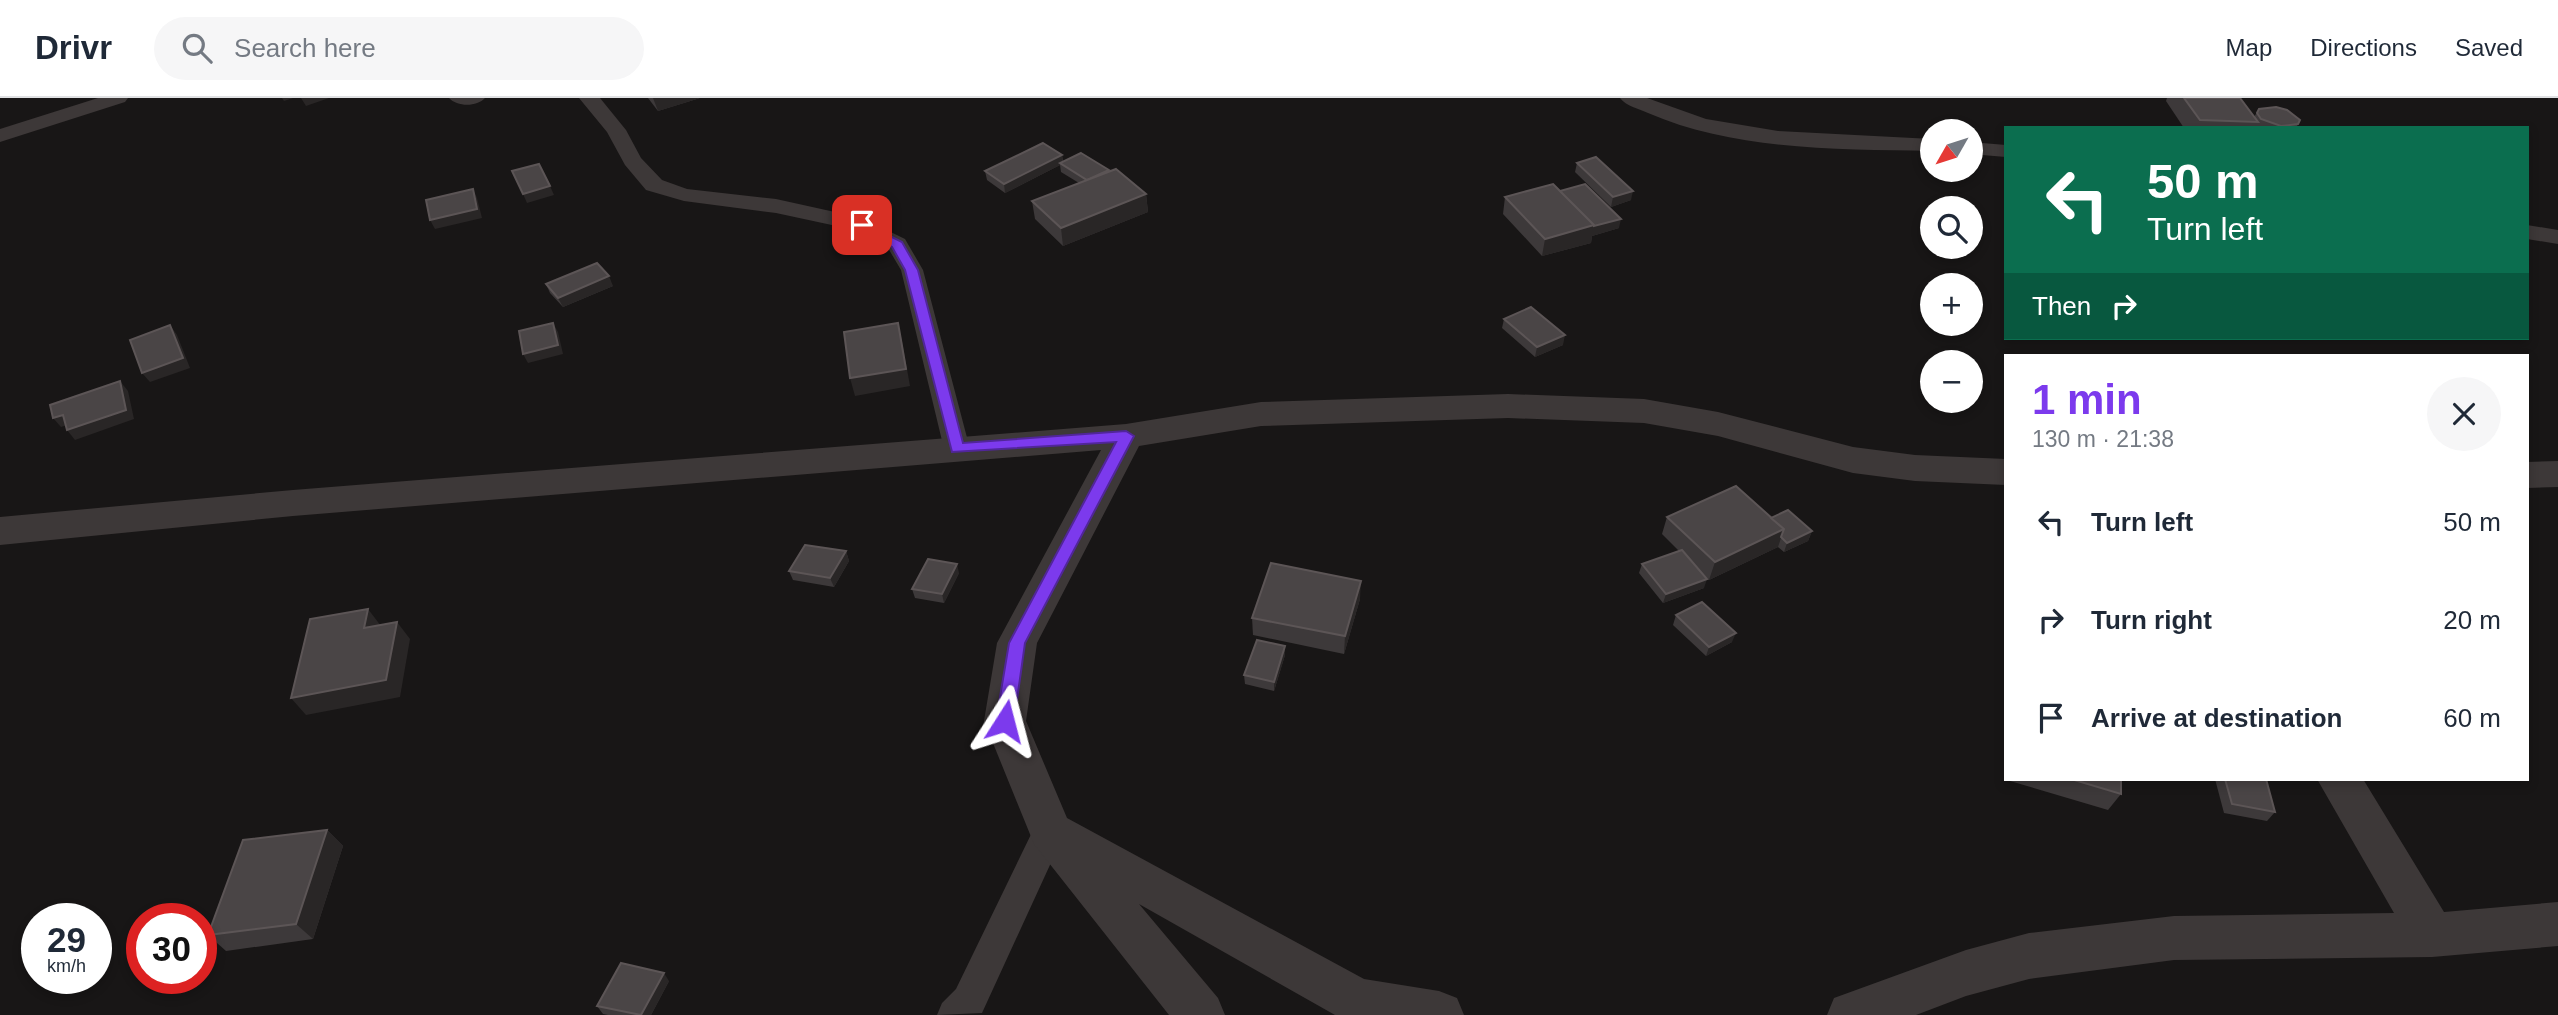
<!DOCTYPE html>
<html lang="en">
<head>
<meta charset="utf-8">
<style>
	:root { --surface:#fff; --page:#f6f6f7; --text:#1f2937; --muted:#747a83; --line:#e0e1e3; --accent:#7c3aed }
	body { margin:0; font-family:Arial,sans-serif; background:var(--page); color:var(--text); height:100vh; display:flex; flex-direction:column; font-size:26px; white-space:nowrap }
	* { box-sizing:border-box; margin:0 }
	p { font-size:23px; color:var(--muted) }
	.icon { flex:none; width:38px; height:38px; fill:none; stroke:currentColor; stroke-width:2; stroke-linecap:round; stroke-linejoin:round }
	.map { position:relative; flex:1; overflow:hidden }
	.drawer { position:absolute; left:2004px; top:256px; width:525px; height:427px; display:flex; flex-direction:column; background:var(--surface); border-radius:0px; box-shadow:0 4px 10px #0003 }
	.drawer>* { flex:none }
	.hud { position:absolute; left:2004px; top:28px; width:525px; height:214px; border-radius:0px; box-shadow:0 4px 10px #0003; background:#0b6e4f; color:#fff; overflow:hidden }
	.needle { width:46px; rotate:231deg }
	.tools { position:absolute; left:1920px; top:21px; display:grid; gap:14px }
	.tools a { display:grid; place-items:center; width:63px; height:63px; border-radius:50%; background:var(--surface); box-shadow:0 4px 10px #0003; font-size:35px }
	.speed { position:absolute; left:21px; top:805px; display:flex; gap:14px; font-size:35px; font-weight:700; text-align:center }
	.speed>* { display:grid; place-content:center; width:91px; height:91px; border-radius:50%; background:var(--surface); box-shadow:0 4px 10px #0003; line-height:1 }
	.speed small { font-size:18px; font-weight:400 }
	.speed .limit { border:10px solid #d22; background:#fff; color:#111 }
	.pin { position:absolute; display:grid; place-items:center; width:60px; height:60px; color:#fff; margin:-30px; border-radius:14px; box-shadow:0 4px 10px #0006 }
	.me { position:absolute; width:77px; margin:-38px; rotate:9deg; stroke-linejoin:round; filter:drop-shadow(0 0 5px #0008) }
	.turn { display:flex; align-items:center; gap:24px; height:147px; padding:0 28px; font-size:32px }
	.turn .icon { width:91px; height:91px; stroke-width:2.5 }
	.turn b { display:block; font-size:49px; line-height:60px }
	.then { display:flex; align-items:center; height:66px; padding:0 28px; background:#0003; gap:14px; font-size:26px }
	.round { display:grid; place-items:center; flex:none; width:74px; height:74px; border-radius:37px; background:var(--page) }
	.summary { display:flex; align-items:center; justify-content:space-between; height:119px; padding:0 28px }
	h1 { font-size:42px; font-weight:700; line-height:52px; color:var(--accent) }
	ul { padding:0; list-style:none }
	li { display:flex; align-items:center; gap:21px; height:98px; padding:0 28px }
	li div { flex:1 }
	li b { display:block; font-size:26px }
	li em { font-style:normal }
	header { display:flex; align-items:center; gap:42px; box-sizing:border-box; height:98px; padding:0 35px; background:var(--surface); border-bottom:2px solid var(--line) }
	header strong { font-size:33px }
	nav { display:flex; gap:38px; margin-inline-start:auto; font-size:24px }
	.search { width:490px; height:63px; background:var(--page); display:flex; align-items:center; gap:18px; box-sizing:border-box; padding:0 24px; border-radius:38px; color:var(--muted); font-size:26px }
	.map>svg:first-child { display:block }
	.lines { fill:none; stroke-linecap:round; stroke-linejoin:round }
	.service { fill:#3d3838; fill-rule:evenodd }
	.minor { fill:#3d3838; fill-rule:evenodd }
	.wall { fill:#3d393a }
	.shaded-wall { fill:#292626 }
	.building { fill:#4a4546; stroke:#5c5556; stroke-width:2 }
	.route { fill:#7c3aed; stroke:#51269a; stroke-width:2 }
</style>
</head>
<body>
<header>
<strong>Drivr</strong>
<div class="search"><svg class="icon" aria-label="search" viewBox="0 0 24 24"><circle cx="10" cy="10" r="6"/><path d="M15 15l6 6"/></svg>Search here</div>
<nav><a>Map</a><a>Directions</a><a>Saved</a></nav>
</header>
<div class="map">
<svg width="2558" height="917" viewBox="0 0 2558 917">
	<rect width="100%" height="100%" fill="#181616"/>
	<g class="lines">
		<g class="service">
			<polygon points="98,0 128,0 125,4 0,44 0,31"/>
			<path d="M 449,0 L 485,0 C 477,9 457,9 449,0 Z"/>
			<polygon points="579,0 600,0 626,32 641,60 662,82 687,91 776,101 862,120 905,141 923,172 970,351 966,357 957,360 948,357 944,351 901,172 888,150 855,132 776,115 684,103 646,92 625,67 607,34"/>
			<path d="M 1620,0 L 1647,0 L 1706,21 L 1778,33 L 1932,41 L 1932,53 C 1838,51 1736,53 1648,15 C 1639,11 1626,8 1620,0 Z"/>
			<polygon points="1970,44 2006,47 2006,59 1970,56"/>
			<polygon points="2527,127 2558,132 2558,146 2527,141"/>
			<polygon points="1050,718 1062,722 1066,732 982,915 937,917 942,905 956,891 1038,722"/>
		</g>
		<g class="minor">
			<polygon points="1508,296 1644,301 1718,314 1853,349 1915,357 2006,361 2006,387 1915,383 1853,375 1718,338 1644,325 1508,320 1261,328 1139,348 1037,545 1026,623 1067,720 1364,881 1439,893 1457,900 1464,917 1335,917 1139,806 1218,900 1225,917 1169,917 1034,746 984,623 997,545 1101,352 293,418 0,447 0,419 293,392 1126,326 1261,304"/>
			<polygon points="2558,363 2558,389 2527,390 2527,364"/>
			<polygon points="2317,681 2363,681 2444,814 2558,804 2558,848 2432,859 2174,862 2029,881 1966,898 1916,917 1827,917 1834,900 1966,852 2029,835 2174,818 2394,815"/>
		</g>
	</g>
	<g class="wall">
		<polygon points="648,0 700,0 658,13"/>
		<polygon points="2167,0 2240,0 2254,19 2259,11 2300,22 2296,30 2256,30 2255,29 2255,30 2184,30 2166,3"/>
		<polygon points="1062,57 1063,63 1109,72 1109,74 1146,96 1148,114 1063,148 1035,121 1032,103 1079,85 1061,74 1060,67 1005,95 987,82 985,73"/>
		<polygon points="1577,65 1631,102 1611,109 1575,74"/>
		<polygon points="1560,93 1619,130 1592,138 1591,145 1542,158 1503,116 1505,99"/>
		<polygon points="546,186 613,188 563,209 550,195"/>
		<polygon points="1504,221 1563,247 1535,259 1502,230"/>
		<polygon points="1667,419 1771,420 1812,433 1808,443 1784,454 1778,449 1709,482 1703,477 1704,490 1663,505 1639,475 1642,466 1679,453 1662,436"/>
		<polygon points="846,453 849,463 834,489 793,482 789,473"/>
		<polygon points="959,475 944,505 915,500 912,491"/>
		<polygon points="1360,501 1344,556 1253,537 1252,520"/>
		<polygon points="1676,517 1732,544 1706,558 1673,527"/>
		<polygon points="1285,557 1274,593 1245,586 1244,577"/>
		<polygon points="2010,681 2121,681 2121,696 2108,712 2010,683"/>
		<polygon points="2215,681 2266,681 2275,714 2267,723 2224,715"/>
		<polygon points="327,732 343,748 313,841 226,853 208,837"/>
		<polygon points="669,883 651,917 608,917 603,916 597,908"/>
	</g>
	<g class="shaded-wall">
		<polygon points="282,0 293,0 284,3"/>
		<polygon points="301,0 329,0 306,8"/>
		<polygon points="653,0 700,0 658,13"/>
		<polygon points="1062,57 1063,66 1060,65 1060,67 1005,95 1004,86"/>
		<polygon points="550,88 554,97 527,105 523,96"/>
		<polygon points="473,91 477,100 482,120 435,131 430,122"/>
		<polygon points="1633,93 1631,102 1611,109 1613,99"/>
		<polygon points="1146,96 1148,114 1063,148 1061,130"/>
		<polygon points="1621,121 1619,130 1592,138 1591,145 1542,158 1545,141 1594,127"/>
		<polygon points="609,178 613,188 563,209 558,200"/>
		<polygon points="553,225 558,234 563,256 528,265 523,256"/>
		<polygon points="898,225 902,243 910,288 855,298 850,280"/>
		<polygon points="170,227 177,237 190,270 150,284 142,275"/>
		<polygon points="1565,237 1563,247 1535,259 1537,249"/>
		<polygon points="120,283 128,293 134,321 75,342 67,332"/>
		<polygon points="63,317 71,326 61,329 53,320"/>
		<polygon points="1784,431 1778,449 1709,482 1715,464"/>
		<polygon points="1812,433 1808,443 1784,454 1787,445"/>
		<polygon points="846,453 849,463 834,489 830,480"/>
		<polygon points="957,466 959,475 944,505 942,496"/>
		<polygon points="1707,481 1704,490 1663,505 1666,496"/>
		<polygon points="1361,483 1360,501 1344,556 1345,538"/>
		<polygon points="368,511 381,528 364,530"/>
		<polygon points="397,524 410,541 400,599 306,617 291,600"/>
		<polygon points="1736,535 1732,544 1706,558 1709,549"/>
		<polygon points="1285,548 1285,557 1274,593 1274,584"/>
		<polygon points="327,732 343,748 313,841 296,826"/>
		<polygon points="664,875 669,883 651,917 641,917"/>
	</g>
	<g class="building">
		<polygon points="2184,0 2240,0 2258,24 2200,22"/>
		<polygon points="2276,9 2287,12 2300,22 2298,26 2281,28 2261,21 2257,15 2259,11"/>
		<polygon points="1043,45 1062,57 1004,86 985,73"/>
		<polygon points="1081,55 1109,72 1087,82 1060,65"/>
		<polygon points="1596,59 1633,93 1613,99 1577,65"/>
		<polygon points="539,66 550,88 523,96 512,73"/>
		<polygon points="1116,71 1146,96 1061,130 1032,103"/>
		<polygon points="1553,86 1594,127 1545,141 1505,99"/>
		<polygon points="1585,86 1621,121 1594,128 1594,127 1560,93"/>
		<polygon points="473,91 477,111 430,122 426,102"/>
		<polygon points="597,165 609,178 558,200 546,186"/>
		<polygon points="1531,209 1565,237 1537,249 1504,221"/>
		<polygon points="553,225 558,247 523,256 519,233"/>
		<polygon points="898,225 906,271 850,280 844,234"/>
		<polygon points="170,227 183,260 142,275 130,242"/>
		<polygon points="120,283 126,312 67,332 63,317 53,320 50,307"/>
		<polygon points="1736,388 1784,431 1715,464 1667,419"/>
		<polygon points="1788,412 1812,433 1787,445 1781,439 1784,431 1771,420"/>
		<polygon points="805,447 846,453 830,480 789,473"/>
		<polygon points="1682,452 1707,481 1666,496 1642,466"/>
		<polygon points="928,461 957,466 942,496 912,491"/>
		<polygon points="1271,465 1361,483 1345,538 1252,520"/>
		<polygon points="1702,504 1736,535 1709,549 1676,517"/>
		<polygon points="368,511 364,530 397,524 386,582 291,600 310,521"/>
		<polygon points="1257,542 1285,548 1274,584 1244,577"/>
		<polygon points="2071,681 2121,681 2121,696"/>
		<polygon points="2225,681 2266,681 2275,714 2232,706"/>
		<polygon points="327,732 296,826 208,837 243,742"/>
		<polygon points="621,865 664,875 641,917 597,908"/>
	</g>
	<polygon class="route" points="862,124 902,144 918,172 963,345 1126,333 1134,338 1025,545 1014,623 1005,631 996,623 1009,545 1116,344 952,354 905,172 892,149 858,130 856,127"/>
</svg>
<div class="tools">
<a><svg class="needle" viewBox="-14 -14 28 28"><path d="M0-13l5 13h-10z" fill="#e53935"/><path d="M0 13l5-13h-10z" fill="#747a83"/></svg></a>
<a><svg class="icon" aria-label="search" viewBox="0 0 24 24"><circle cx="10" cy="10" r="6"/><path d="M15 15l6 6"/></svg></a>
<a>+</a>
<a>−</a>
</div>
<div class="speed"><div>29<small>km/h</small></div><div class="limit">30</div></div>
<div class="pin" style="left:862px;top:127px;background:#d93025"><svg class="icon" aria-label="arrive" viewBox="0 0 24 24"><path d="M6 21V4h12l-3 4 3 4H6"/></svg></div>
<svg class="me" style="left:1005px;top:623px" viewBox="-20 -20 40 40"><path d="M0-17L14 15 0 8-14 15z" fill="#7c3aed" stroke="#fff" stroke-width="4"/></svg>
<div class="hud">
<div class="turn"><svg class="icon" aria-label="left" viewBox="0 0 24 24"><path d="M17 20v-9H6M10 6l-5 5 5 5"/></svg><div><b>50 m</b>Turn left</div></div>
<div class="then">Then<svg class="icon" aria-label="right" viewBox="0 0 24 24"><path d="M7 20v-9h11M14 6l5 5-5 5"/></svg></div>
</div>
<section class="drawer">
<div class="summary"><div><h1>1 min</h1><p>130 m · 21:38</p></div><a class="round"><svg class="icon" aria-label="close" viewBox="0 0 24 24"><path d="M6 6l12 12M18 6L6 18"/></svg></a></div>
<ul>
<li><svg class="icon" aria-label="left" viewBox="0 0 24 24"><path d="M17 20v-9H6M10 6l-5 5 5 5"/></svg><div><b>Turn left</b></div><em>50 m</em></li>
<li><svg class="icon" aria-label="right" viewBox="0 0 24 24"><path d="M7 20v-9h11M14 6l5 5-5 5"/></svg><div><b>Turn right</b></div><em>20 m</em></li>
<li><svg class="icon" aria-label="arrive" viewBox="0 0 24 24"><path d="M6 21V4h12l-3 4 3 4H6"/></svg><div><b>Arrive at destination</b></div><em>60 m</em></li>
</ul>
</section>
</div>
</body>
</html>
